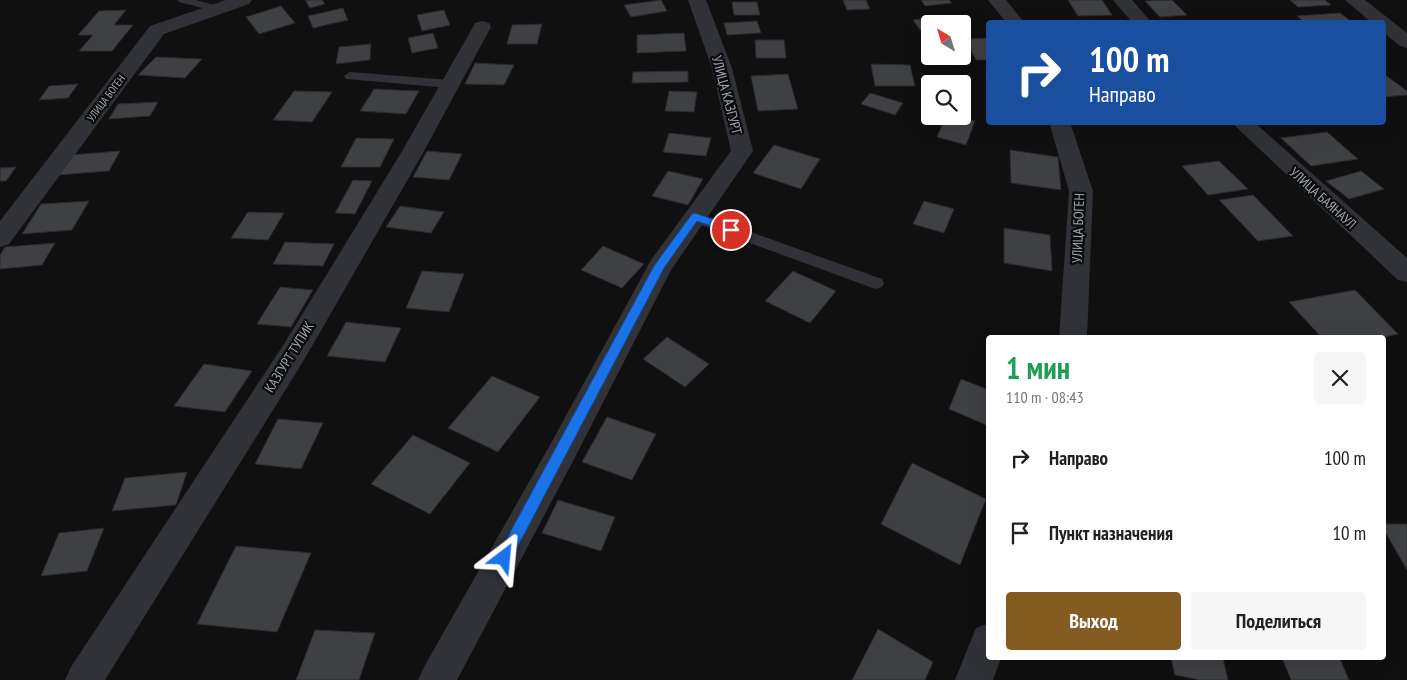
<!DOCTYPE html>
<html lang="ru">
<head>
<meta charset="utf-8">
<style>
	:root { --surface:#fff; --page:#f6f6f6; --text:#202124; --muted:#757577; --accent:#845b20 }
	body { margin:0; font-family:"PT Sans Narrow",sans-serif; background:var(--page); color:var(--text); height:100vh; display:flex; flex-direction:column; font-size:19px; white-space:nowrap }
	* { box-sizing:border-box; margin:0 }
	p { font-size:16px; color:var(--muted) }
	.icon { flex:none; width:28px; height:28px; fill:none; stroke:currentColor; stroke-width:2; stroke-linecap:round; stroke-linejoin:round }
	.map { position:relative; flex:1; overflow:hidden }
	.side { position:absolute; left:986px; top:335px; width:400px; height:325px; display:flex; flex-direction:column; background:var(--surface); border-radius:5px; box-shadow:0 5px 20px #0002 }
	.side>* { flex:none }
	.banner { position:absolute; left:986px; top:20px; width:400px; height:105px; border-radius:5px; box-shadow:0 5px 20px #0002; background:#1a4fa0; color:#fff; overflow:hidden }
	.needle { width:32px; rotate:322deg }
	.controls { position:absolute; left:921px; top:15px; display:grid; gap:10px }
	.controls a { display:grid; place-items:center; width:50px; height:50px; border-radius:5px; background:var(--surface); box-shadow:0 5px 20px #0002; font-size:25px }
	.pin { position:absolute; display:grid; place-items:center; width:42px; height:42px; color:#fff; margin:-21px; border:2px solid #fff; border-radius:50%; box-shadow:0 1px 5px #0007 }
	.me { position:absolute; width:55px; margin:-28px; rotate:29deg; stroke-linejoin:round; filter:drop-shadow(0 0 4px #0008) }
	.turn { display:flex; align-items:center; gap:18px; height:105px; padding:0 20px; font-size:22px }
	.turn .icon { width:65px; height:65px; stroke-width:2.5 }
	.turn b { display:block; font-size:35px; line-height:42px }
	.round { display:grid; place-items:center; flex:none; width:52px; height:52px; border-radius:5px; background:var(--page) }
	.headline { display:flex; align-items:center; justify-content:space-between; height:85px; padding:0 20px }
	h1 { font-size:30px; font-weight:700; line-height:38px; color:#1e9e55 }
	.button { display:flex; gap:10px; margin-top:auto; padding:10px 20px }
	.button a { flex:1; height:58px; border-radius:5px; background:var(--accent); color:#fff; font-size:20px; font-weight:700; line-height:58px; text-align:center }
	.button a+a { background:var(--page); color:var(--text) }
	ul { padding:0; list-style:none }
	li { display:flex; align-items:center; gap:15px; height:75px; padding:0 20px }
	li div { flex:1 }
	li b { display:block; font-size:19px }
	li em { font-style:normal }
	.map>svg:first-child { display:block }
	.building { fill:#3e4044; stroke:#2a2a2e }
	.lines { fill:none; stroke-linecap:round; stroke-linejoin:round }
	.service { fill:#313237; fill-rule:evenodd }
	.minor { fill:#313237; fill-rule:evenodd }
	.route { fill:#1a73e8; stroke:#114b97 }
	.labels { text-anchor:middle; stroke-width:4.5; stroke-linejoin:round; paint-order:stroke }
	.far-street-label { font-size:11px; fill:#a0a7b3; stroke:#0b0b0c }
	.street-label { font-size:14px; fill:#a0a7b3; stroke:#0b0b0c }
</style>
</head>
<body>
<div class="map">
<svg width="1407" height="680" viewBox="0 0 1407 680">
	<rect width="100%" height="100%" fill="#101011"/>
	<g class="building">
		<polygon points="305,0 322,0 325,4 310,8"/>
		<polygon points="661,0 667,11 631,17 624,5"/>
		<polygon points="843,0 866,0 870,9 847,10"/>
		<polygon points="921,0 949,0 952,3 925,6"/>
		<polygon points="1068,0 1102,0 1112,15 1078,16"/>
		<polygon points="1172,0 1187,15 1160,17 1145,1"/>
		<polygon points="1290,0 1325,0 1331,5 1298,7"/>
		<polygon points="732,2 757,2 760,15 734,15"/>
		<polygon points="281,6 295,23 259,34 246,17"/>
		<polygon points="343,8 348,20 313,28 308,16"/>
		<polygon points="126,10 114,25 133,25 112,51 79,51 93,35 78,35 99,11"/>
		<polygon points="444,10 450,25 422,31 417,15"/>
		<polygon points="1340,13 1352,22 1304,22 1297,16"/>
		<polygon points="949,16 955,24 930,24 930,31 921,31 913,20"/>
		<polygon points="757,21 761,33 727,35 724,23"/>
		<polygon points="542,24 537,44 507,44 512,25"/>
		<polygon points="433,33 438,48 412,53 408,38"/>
		<polygon points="684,33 686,51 637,53 637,35"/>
		<polygon points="989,38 989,60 976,60 965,39"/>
		<polygon points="755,40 784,40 786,58 756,58"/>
		<polygon points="371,44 370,60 336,64 339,47"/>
		<polygon points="156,57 202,59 185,78 138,75"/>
		<polygon points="475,63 514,65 504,85 465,84"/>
		<polygon points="871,64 910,65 915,86 875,86"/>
		<polygon points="688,71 688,82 632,83 633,72"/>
		<polygon points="788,74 798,109 758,111 751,76"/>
		<polygon points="1384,74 1407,91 1407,95 1384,97"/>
		<polygon points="78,84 68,98 39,100 49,86"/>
		<polygon points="374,89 419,91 406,114 360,111"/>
		<polygon points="294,91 332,92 312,122 273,120"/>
		<polygon points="669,91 697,92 694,112 665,111"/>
		<polygon points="870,93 903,103 895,115 861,104"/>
		<polygon points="158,102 150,116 109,119 118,104"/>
		<polygon points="946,116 975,121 966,145 937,137"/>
		<polygon points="1327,132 1358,159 1311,166 1281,138"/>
		<polygon points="669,133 711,138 706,156 663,152"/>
		<polygon points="356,138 394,139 380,167 341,167"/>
		<polygon points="774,145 820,159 801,189 753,173"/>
		<polygon points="1010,150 1058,157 1061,190 1011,183"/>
		<polygon points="120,151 109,171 58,175 71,155"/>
		<polygon points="427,151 462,154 449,180 413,177"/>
		<polygon points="1219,161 1248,189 1208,195 1182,166"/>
		<polygon points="16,167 6,181 0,181 0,168"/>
		<polygon points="668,171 703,179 688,205 652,196"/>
		<polygon points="1361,171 1384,189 1349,199 1326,181"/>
		<polygon points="353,180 372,181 355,214 335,213"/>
		<polygon points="1253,195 1293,236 1258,241 1219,200"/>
		<polygon points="89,201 72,230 22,234 41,204"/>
		<polygon points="924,201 954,209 944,233 913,224"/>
		<polygon points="400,206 444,212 431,233 386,227"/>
		<polygon points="248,212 284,213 268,240 231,238"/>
		<polygon points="1004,228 1050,235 1052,271 1004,263"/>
		<polygon points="285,242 334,244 323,266 273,264"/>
		<polygon points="55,243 42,265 0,269 0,255 5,247"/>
		<polygon points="603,246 644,264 622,288 581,270"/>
		<polygon points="422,271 464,274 449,312 406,308"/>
		<polygon points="793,271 836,291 810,323 765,301"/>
		<polygon points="280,287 313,290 291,327 257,324"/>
		<polygon points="1355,290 1398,334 1380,338 1322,338 1289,302"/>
		<polygon points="346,322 401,328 385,362 327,356"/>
		<polygon points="667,337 709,364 685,387 643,359"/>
		<polygon points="204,364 252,371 225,412 174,406"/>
		<polygon points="492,376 540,397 498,452 448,428"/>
		<polygon points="961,379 989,390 989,426 949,409"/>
		<polygon points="607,417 656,434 632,480 582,462"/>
		<polygon points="278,419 323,423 301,469 255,464"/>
		<polygon points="413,435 470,463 430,514 371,484"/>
		<polygon points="912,463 986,499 960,565 881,524"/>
		<polygon points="187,472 176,505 112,511 125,478"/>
		<polygon points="558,500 615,517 601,551 542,533"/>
		<polygon points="1384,524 1407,524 1407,570 1384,530"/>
		<polygon points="104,528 87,571 41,576 59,533"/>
		<polygon points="236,546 311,553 277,632 197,624"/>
		<polygon points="878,629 933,662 925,680 852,680"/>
		<polygon points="315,630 375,633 359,680 296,680"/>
		<polygon points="1171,658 1223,658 1228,680 1200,680 1175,675"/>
		<polygon points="1282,658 1340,659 1349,680 1291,680"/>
	</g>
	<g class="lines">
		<g class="service">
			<polygon points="177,0 196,0 222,7 224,9 218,12 179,2"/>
			<polygon points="350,72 450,80 456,84 450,88 346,79 344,76"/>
			<polygon points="695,212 882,279 884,283 882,287 876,289 870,287 690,221 687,217 690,213"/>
		</g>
		<g class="minor">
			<polygon points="226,0 252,0 249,4 164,34 9,244 0,247 0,221 150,26"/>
			<polygon points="688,0 706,0 732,68 753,151 671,270 572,463 457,680 418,680 424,667 550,445 651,260 731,151 712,68"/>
			<polygon points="988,0 1006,0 1024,22 1006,22"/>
			<polygon points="1113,0 1132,0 1151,22 1132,22"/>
			<polygon points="1345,0 1365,0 1407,33 1407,48 1400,46 1384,33 1384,22 1371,22"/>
			<polygon points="482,21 489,23 491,27 423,153 304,360 105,680 65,680 71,667 284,344 401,153 473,27 475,23"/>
			<polygon points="1049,122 1070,122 1093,191 1087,338 1059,338 1069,191"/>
			<polygon points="1231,122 1254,122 1407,258 1407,282 1398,280"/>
			<polygon points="989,623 989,658 1001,658 993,680 955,680 976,628"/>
		</g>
	</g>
	<polygon class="route" points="695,213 735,227 736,230 731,233 697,221 664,268 509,563 504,565 499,563 497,558 499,553 654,266 692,214"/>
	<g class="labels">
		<g class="far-street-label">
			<text transform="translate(106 98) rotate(-53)" y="4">УЛИЦА БОГЕН</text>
		</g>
		<g class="street-label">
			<text transform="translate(727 95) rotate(75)" y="5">УЛИЦА КАЗГУРТ</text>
			<text transform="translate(1323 198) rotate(42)" y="5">УЛИЦА БАЯНАУЛ</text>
			<text transform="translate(1078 228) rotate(-88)" y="5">УЛИЦА БОГЕН</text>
			<text transform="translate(289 357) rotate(-58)" y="5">КАЗГУРТ ТУПИК</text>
		</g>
	</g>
</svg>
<div class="controls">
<a><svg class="needle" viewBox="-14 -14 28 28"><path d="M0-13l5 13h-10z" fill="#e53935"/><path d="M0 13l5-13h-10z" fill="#757577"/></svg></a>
<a><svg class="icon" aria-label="search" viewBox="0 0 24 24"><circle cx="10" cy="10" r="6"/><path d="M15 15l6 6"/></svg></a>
</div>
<div class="pin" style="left:731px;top:230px;background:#d93025"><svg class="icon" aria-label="arrive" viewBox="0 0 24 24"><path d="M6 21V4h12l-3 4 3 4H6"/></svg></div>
<svg class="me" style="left:504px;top:558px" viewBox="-20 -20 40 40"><path d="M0-17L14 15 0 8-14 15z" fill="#1a73e8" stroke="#fff" stroke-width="4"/></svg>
<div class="banner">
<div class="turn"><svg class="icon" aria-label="right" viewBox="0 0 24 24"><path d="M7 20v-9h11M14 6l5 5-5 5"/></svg><div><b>100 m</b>Направо</div></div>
</div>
<section class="side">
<div class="headline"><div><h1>1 мин</h1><p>110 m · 08:43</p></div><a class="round"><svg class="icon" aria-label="close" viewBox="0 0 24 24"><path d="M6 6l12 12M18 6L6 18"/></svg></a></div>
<ul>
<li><svg class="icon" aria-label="right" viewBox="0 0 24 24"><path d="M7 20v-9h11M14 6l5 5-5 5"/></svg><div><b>Направо</b></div><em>100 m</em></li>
<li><svg class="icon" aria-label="arrive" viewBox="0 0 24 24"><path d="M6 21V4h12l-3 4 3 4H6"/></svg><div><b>Пункт назначения</b></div><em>10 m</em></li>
</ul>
<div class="button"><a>Выход</a><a>Поделиться</a></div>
</section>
</div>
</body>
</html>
